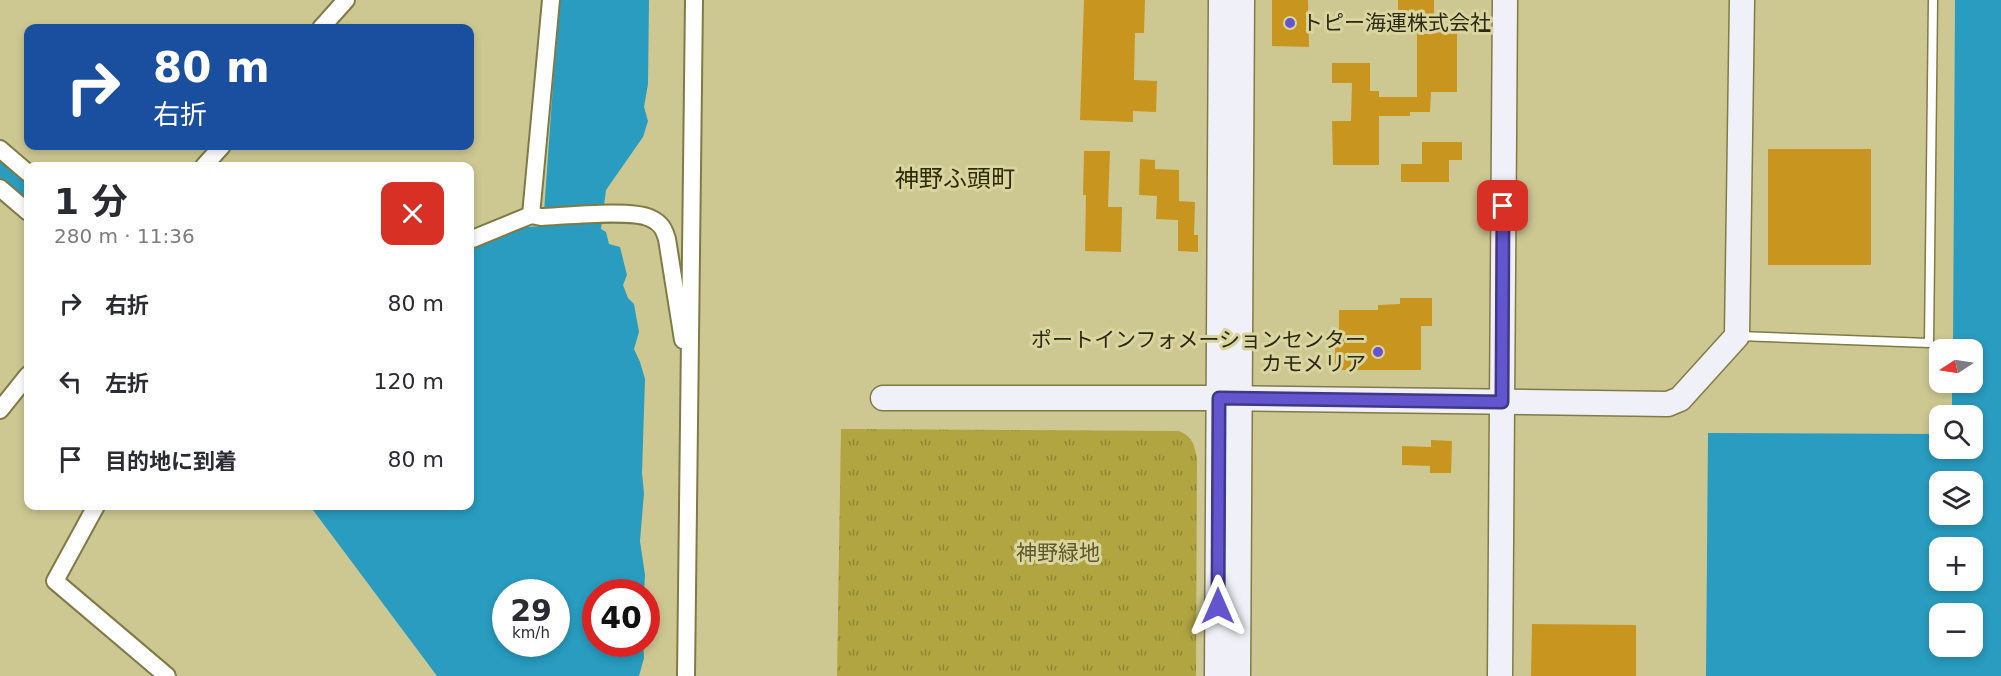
<!DOCTYPE html>
<html lang="ja">
<head>
<meta charset="utf-8">
<style>
	:root { --surface:#fff; --page:#f7f7f7; --text:#2b2b33; --muted:#7c7c81 }
	body { margin:0; font-family:"DejaVu Sans","Noto Sans JP",sans-serif; background:var(--page); color:var(--text); height:100vh; display:flex; flex-direction:column; font-size:22px; white-space:nowrap }
	* { box-sizing:border-box; margin:0 }
	p { font-size:20px; color:var(--muted) }
	.icon { flex:none; width:33px; height:33px; fill:none; stroke:currentColor; stroke-width:2; stroke-linecap:round; stroke-linejoin:round }
	.map { position:relative; flex:1; overflow:hidden }
	.sheet { position:absolute; left:24px; top:162px; width:450px; height:348px; display:flex; flex-direction:column; background:var(--surface); border-radius:12px; box-shadow:0 3px 9px #0003 }
	.sheet>* { flex:none }
	.banner { position:absolute; left:24px; top:24px; width:450px; height:126px; border-radius:12px; box-shadow:0 3px 9px #0003; background:#1a4fa0; color:#fff; overflow:hidden }
	.needle { width:39px; rotate:258deg }
	.controls { position:absolute; left:1929px; top:339px; display:grid; gap:12px }
	.controls a { display:grid; place-items:center; width:54px; height:54px; border-radius:12px; background:var(--surface); box-shadow:0 3px 9px #0003; font-size:30px }
	.speed { position:absolute; left:492px; top:579px; display:flex; gap:12px; font-size:30px; font-weight:700; text-align:center }
	.speed>* { display:grid; place-content:center; width:78px; height:78px; border-radius:50%; background:var(--surface); box-shadow:0 3px 9px #0003; line-height:1 }
	.speed small { font-size:15px; font-weight:400 }
	.speed .limit { border:9px solid #d22; background:#fff; color:#111 }
	.pin { position:absolute; display:grid; place-items:center; width:51px; height:51px; color:#fff; margin:-26px; border-radius:12px; box-shadow:0 3px 9px #0006 }
	.me { position:absolute; width:66px; margin:-33px; rotate:0deg; stroke-linejoin:round; filter:drop-shadow(0 0 4px #0008) }
	.turn { display:flex; align-items:center; gap:21px; height:126px; padding:0 30px; font-size:27px }
	.turn .icon { width:78px; height:78px; stroke-width:2.5 }
	.turn b { display:block; font-size:42px; line-height:51px }
	.round { display:grid; place-items:center; flex:none; width:63px; height:63px; border-radius:12px; background:var(--page) }
	.overview { display:flex; align-items:center; justify-content:space-between; height:102px; padding:0 30px }
	h1 { font-size:36px; font-weight:700; line-height:45px }
	ul { padding:0; list-style:none }
	li { display:flex; align-items:center; gap:18px; height:78px; padding:0 30px }
	li div { flex:1 }
	li b { display:block; font-size:22px }
	li em { font-style:normal }
	.map>svg:first-child { display:block }
	.grass { fill:url(#grass-tufts) }
	.water { fill:#299cbf; fill-rule:evenodd }
	.lines { fill:none; stroke-linecap:round; stroke-linejoin:round }
	.river { stroke:#299cbf; stroke-width:30 }
	.building { fill:#c8961e }
	.lane-casing { stroke:#807a47; stroke-width:11 }
	.street-casing { stroke:#807a47; stroke-width:20 }
	.secondary-casing { stroke:#807a47; stroke-width:27 }
	.lane { stroke:#fff; stroke-width:8 }
	.street { stroke:#fff; stroke-width:16 }
	.secondary { stroke:#f0f1f8; stroke-width:24 }
	.route-casing { stroke:#403786; stroke-width:15 }
	.route { stroke:#6255ce; stroke-width:10 }
	.poi-dot { fill:#6255ce; stroke:#dad59e; stroke-width:2 }
	.labels { text-anchor:middle; stroke-width:6; stroke-linejoin:round; paint-order:stroke }
	.poi-label { font-size:21px; fill:#2b2813; stroke:#dad59e; text-anchor:start }
	.park-label { font-size:21px; fill:#5d5829; stroke:#dad59e }
	.quarter-label { font-size:24px; fill:#2e2a02; stroke:#dad59e }
</style>
</head>
<body>
<div class="map">
<svg width="2001" height="676" viewBox="0 0 2001 676">
	<defs>
		<pattern id="grass-tufts" width="24" height="20" patternUnits="userSpaceOnUse" patternTransform="scale(1.5)"><rect width="24" height="20" fill="#b0a541"/><path d="M3 7l-1-3M5 7V3M7 7l1-3M15 17l-1-3M17 17v-4M19 17l1-3" fill="none" stroke="#8f8635"/></pattern>
	</defs>
	<rect width="100%" height="100%" fill="#cdc892"/>
	<path class="grass" d="M 841,429 L 1179,431 C 1193,437 1194,444 1197,459 L 1196,676 L 837,676 Z"/>
	<g class="water">
		<path d="M 559,0 L 649,0 L 648,84 L 644,107 L 648,121 L 643,137 L 606,190 L 601,229 L 606,232 L 609,244 L 620,247 L 627,275 L 623,285 L 628,298 L 634,304 L 639,332 L 634,349 L 640,362 L 645,379 L 642,473 L 644,493 L 640,541 L 645,575 L 644,592 L 596,592 L 596,644 L 643,644 L 644,658 L 639,676 L 437,676 L 310,506 L 470,506 L 470,247 L 514,228 L 543,226 ZM 506,592 L 556,592 L 556,644 L 506,644 Z"/>
		<path d="M 1955,0 L 2001,0 L 2001,676 L 1706,676 L 1708,433 L 1939,434 L 1940,448 L 1972,448 L 1972,416 L 1952,415 L 1952,383 L 1972,382 L 1972,350 L 1953,349 ZM 1940,482 L 1972,482 L 1972,514 L 1940,514 ZM 1940,548 L 1972,548 L 1972,580 L 1940,580 ZM 1940,614 L 1972,614 L 1972,646 L 1940,646 Z"/>
	</g>
	<g class="lines">
		<polyline class="river" points="0,171 28,195"/>
	</g>
	<g class="building">
		<polygon points="1084,0 1145,0 1144,33 1135,33 1134,80 1157,81 1156,112 1133,111 1133,122 1080,120"/>
		<polygon points="1272,0 1308,0 1309,47 1272,46"/>
		<polygon points="1398,0 1434,0 1434,31 1457,31 1457,92 1431,92 1430,112 1410,112 1410,116 1379,116 1379,165 1333,165 1332,121 1351,121 1352,83 1332,83 1332,63 1370,63 1370,91 1379,91 1379,97 1417,97 1417,23 1398,23"/>
		<polygon points="1422,142 1462,142 1462,160 1449,160 1449,182 1401,182 1401,164 1422,164"/>
		<rect x="1768" y="149" width="103" height="116"/>
		<polygon points="1084,151 1110,151 1108,207 1122,207 1121,252 1085,251 1086,195 1083,195"/>
		<polygon points="1140,159 1155,160 1155,169 1179,170 1179,201 1195,202 1194,235 1198,235 1198,252 1178,251 1178,220 1156,219 1157,196 1139,195"/>
		<polygon points="1400,298 1432,298 1432,326 1421,326 1421,370 1335,370 1335,334 1339,334 1339,310 1378,310 1378,305 1400,304"/>
		<polygon points="1431,440 1452,441 1451,473 1430,473 1430,466 1402,465 1402,446 1431,447"/>
		<polygon points="1532,624 1636,625 1636,676 1531,676"/>
	</g>
	<g class="lines">
		<g class="lane-casing">
			<polyline id="lane" points="1738,336 1929,343 1933,0"/>
		</g>
		<g class="street-casing">
			<g id="street">
				<polyline points="321,28 346,0"/>
				<polyline points="0,149 28,173"/>
				<polyline points="204,166 222,146"/>
				<polyline points="0,188 28,212"/>
				<polyline points="531,215 551,0"/>
				<path d="M 470,240 L 531,215 L 541,217 C 565,216 631,209 650,218 C 661,223 664,229 667,239 L 683,340"/>
				<polyline points="0,410 28,375"/>
				<polyline points="96,506 55,581 167,676"/>
				<polyline points="686,676 694,0"/>
			</g>
		</g>
		<g class="secondary-casing">
			<g id="secondary">
				<polyline points="883,398 1219,398 1668,404 1680,399 1737,336 1742,0"/>
				<polyline points="1217,676 1221,0"/>
				<polyline points="1238,676 1242,0"/>
				<polyline points="1500,676 1505,0"/>
			</g>
		</g>
		<use href="#lane" class="lane"/>
		<use href="#street" class="street"/>
		<use href="#secondary" class="secondary"/>
	</g>
	<g class="lines">
		<g class="route-casing">
			<polyline id="route" points="1218,606 1219,398 1502,402 1503,206"/>
		</g>
		<use href="#route" class="route"/>
	</g>
	<g class="poi-dot">
		<circle cx="1290" cy="23" r="6"/>
		<circle cx="1378" cy="352" r="6"/>
	</g>
	<g class="labels">
		<g class="poi-label">
			<text x="1302" y="30">トピー海運株式会社</text>
			<text x="1366" y="347" text-anchor="end">ポートインフォメーションセンター<tspan x="1366" dy="24">カモメリア</tspan></text>
		</g>
		<g class="park-label">
			<text x="1058" y="560">神野緑地</text>
		</g>
		<g class="quarter-label">
			<text x="955" y="187">神野ふ頭町</text>
		</g>
	</g>
</svg>
<div class="controls">
<a><svg class="needle" viewBox="-14 -14 28 28"><path d="M0-13l5 13h-10z" fill="#e53935"/><path d="M0 13l5-13h-10z" fill="#7c7c81"/></svg></a>
<a><svg class="icon" aria-label="search" viewBox="0 0 24 24"><circle cx="10" cy="10" r="6"/><path d="M15 15l6 6"/></svg></a>
<a><svg class="icon" aria-label="layers" viewBox="0 0 24 24"><path d="M12 4l9 5-9 5-9-5zM3 14l9 5 9-5"/></svg></a>
<a>+</a>
<a>−</a>
</div>
<div class="speed"><div>29<small>km/h</small></div><div class="limit">40</div></div>
<div class="pin" style="left:1503px;top:206px;background:#d93025"><svg class="icon" aria-label="arrive" viewBox="0 0 24 24"><path d="M6 21V4h12l-3 4 3 4H6"/></svg></div>
<svg class="me" style="left:1218px;top:606px" viewBox="-20 -20 40 40"><path d="M0-17L14 15 0 8-14 15z" fill="#6255ce" stroke="#fff" stroke-width="4"/></svg>
<div class="banner">
<div class="turn"><svg class="icon" aria-label="right" viewBox="0 0 24 24"><path d="M7 20v-9h11M14 6l5 5-5 5"/></svg><div><b>80 m</b>右折</div></div>
</div>
<section class="sheet">
<div class="overview"><div><h1>1 分</h1><p>280 m · 11:36</p></div><a class="round" style="background:#d93025;color:#fff"><svg class="icon" aria-label="close" viewBox="0 0 24 24"><path d="M6 6l12 12M18 6L6 18"/></svg></a></div>
<ul>
<li><svg class="icon" aria-label="right" viewBox="0 0 24 24"><path d="M7 20v-9h11M14 6l5 5-5 5"/></svg><div><b>右折</b></div><em>80 m</em></li>
<li><svg class="icon" aria-label="left" viewBox="0 0 24 24"><path d="M17 20v-9H6M10 6l-5 5 5 5"/></svg><div><b>左折</b></div><em>120 m</em></li>
<li><svg class="icon" aria-label="arrive" viewBox="0 0 24 24"><path d="M6 21V4h12l-3 4 3 4H6"/></svg><div><b>目的地に到着</b></div><em>80 m</em></li>
</ul>
</section>
</div>
</body>
</html>
